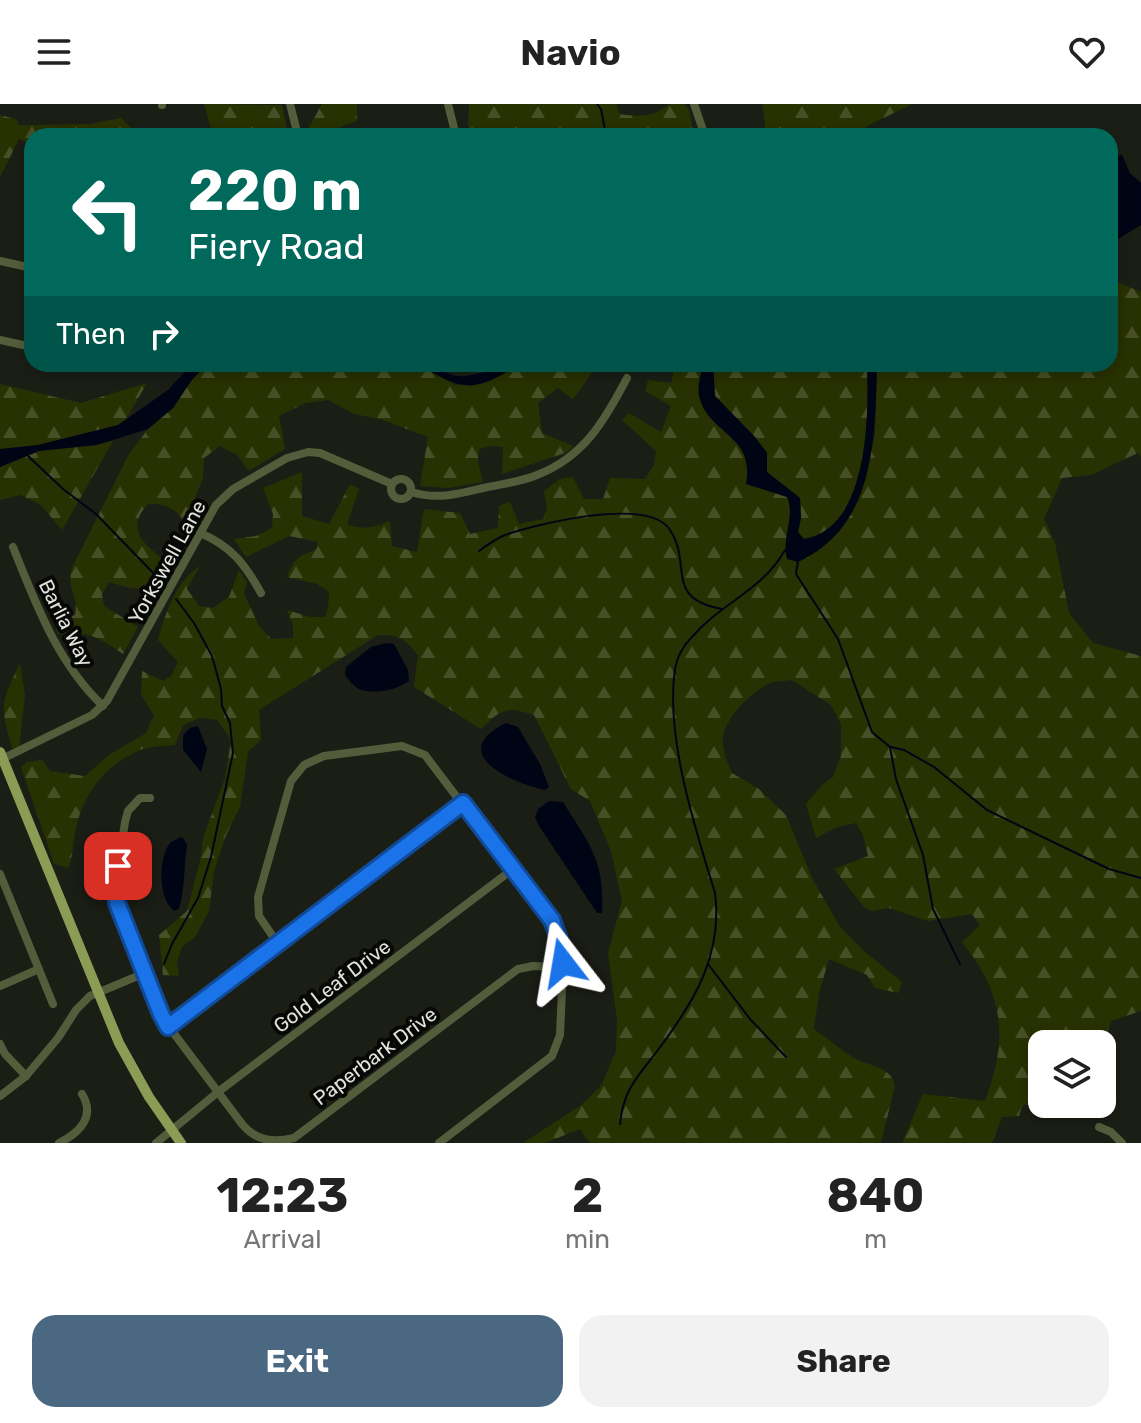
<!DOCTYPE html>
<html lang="en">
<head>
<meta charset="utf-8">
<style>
	:root { --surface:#fff; --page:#f2f2f2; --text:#222; --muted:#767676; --accent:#4b6883 }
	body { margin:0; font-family:Rubik,sans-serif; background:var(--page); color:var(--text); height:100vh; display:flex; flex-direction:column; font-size:30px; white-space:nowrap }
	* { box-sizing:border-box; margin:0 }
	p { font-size:26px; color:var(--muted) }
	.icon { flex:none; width:44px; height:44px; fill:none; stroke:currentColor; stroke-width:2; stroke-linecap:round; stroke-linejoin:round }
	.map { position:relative; height:1039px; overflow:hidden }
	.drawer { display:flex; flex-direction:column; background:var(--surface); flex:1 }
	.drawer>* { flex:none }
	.banner { position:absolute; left:24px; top:24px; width:1094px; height:244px; border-radius:24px; box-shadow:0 4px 12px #0003; background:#00695c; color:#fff; overflow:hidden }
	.fabs { position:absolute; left:1028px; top:926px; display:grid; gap:16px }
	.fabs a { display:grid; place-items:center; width:88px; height:88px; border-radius:16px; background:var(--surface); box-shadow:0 4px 12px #0003; font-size:40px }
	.pin { position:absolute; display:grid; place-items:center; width:68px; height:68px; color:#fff; margin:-34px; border-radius:16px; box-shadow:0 4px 12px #0006 }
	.me { position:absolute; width:88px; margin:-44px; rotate:346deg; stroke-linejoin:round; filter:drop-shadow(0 0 6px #0008) }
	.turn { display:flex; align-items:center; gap:28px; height:168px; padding:0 32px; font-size:36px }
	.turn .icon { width:104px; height:104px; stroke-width:2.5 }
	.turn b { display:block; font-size:56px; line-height:68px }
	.then { display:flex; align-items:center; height:76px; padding:0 32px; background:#0003; gap:16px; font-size:30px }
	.eta { display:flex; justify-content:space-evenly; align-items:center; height:136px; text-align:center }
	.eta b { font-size:48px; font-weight:700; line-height:56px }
	.action { display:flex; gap:16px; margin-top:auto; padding:16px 32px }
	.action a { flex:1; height:92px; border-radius:24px; background:var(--accent); color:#fff; font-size:32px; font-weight:700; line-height:92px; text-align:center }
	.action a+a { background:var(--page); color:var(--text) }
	header { display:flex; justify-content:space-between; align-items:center; height:104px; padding:0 32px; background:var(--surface); font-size:36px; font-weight:700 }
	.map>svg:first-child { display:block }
	.forest { fill:url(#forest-firs) }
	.water { fill:#000515 }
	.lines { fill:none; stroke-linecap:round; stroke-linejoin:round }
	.stream { stroke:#000515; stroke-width:2 }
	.minor { stroke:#545d3b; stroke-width:8 }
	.major { stroke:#8b9d55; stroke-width:10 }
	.route-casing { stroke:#114b97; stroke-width:20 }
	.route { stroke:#1a73e8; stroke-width:14 }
	.labels { text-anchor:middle; stroke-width:8; stroke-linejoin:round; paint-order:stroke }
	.street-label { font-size:20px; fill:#e1e3dd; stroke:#070805 }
</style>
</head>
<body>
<header><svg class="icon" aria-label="menu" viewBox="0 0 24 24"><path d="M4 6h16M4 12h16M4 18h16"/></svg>Navio<svg class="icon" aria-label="heart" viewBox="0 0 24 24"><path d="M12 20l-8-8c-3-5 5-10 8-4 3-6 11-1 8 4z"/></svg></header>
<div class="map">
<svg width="1141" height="1039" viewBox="0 0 1141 1039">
	<defs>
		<pattern id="forest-firs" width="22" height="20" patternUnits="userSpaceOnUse" patternTransform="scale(2)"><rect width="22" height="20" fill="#283101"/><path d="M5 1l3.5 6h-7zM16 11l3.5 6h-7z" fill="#474f26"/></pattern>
	</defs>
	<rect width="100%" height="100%" fill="#1b1e15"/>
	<g class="forest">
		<polygon points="204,0 282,1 288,29 286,32 213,32"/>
		<polygon points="322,0 357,0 357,17 329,27 329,32 304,32"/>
		<path d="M 469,0 L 616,0 L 620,10 C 638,13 656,13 669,0 L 684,0 L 689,6 L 694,32 L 468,32 Z"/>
		<polygon points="762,0 912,0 869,21 856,32 764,32 765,17"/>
		<polygon points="0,11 16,15 19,21 90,20 121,14 139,32 32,32 32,41 19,35 0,73"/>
		<path d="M 1110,175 L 1141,188 L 1141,353 L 1138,349 L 1091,371 L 1062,374 L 1044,415 L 1055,439 L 1069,509 L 1093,539 L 1141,552 L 1141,907 L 1111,917 L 1102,946 L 1102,940 L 1042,940 L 1042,996 L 1022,1002 L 1019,1012 L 1002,1013 L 992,1039 L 902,1039 L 923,990 L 985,997 C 1009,934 1004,890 962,838 L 980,821 L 972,810 L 928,817 L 889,804 L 873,807 L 865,804 L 834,765 L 868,752 L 863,731 L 856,719 L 837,723 L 816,734 L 806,700 L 823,680 L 833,673 L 841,652 L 841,620 L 831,601 L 792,576 C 784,577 775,577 768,580 C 750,589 727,612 723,632 C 721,645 727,657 732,669 L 759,685 L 786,711 L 813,776 L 840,823 L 865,848 L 902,878 L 898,889 L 875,884 L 867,871 L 829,855 L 819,889 L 814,925 C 828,935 843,948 858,956 C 873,963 890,963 895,981 L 881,1039 L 590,1039 L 580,1025 L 545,1039 L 523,1039 L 580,1002 L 601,982 L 616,947 L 617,916 L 608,849 L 622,797 L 611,747 L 590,697 L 571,685 L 534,611 C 507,602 501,605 481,625 L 414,583 L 418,551 C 405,535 399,530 378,531 L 259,606 L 261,636 L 248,648 L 240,703 L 226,731 L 214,767 L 209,807 L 195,833 L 182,843 L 177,858 L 179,872 L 163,871 L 159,831 L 187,807 L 201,753 L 203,734 L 225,674 L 231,636 L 217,616 L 200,614 L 183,621 L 175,641 C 164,642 148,642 138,647 C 103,663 83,690 75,728 C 73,741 73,752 68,764 L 54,760 L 21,663 L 27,658 L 42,656 L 50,667 L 85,672 L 109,651 L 146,629 L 154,611 L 141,591 L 142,567 L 163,577 L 171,572 L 178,558 L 158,536 C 165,510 176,477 200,462 L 187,485 L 199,502 L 213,504 L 229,493 L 239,466 L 247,478 L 244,490 L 259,522 L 271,535 L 293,534 L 293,521 L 287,506 L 310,513 L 325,513 L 328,504 L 329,488 L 317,480 L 287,473 C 293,456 299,451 316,446 L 318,438 L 289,432 L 246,453 L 234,435 L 256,432 L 272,424 L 273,410 L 263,384 L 302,368 L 302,412 L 329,420 L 350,380 L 359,385 L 347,420 C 363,427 375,423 390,417 L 392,442 L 417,448 L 424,405 L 460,409 L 470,430 L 498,424 L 499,402 L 510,398 L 519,420 L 543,415 L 547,404 L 544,387 L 560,375 L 573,373 L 584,395 L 603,395 L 610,374 L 645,375 L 654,361 L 656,347 L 622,316 L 629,309 L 661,328 L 671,302 L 645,287 L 648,276 L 671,279 L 676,260 L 703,260 L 699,291 L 707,310 L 745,348 L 748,370 L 759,383 L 787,393 L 791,402 L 785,448 L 798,458 L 859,397 L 875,331 L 877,260 L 1110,260 Z"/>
		<path d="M 207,260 L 416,260 L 455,281 L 488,278 L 521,260 L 597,261 L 573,295 L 558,284 L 538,299 L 542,329 L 573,342 L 568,348 L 502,370 L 503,343 L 490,342 L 479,345 L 478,358 L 483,378 L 448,384 L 420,382 L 428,333 L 380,315 L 354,310 L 328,296 L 306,299 L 279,312 L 285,345 L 249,367 L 237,351 L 220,342 L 204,354 L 203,374 L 195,394 L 205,407 L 194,429 C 178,410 175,399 148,400 C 122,428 149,443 170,461 L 159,485 L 130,484 L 109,478 L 102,490 L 104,502 L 138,523 L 123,550 C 98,533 89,527 58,530 L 55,522 L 57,517 L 75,511 C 79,489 66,488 72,464 L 129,350 L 148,325 L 173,304 L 191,277 Z"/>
		<path d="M 713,260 L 764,260 L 767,267 L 778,260 L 867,260 C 869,310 869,425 803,435 L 798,428 L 801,414 L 800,394 L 767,368 L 767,349 L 755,333 L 715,292 Z"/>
		<polygon points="147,279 125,317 118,321 38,341 0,345 0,280 81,299"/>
		<polygon points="113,337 62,426 41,401 21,391 0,396 0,363 39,347"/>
		<path d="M 20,559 L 25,591 L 19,643 L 13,647 C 0,600 0,602 20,559 Z"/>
	</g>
	<g class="water">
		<polygon points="1122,51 1130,69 1141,79 1141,121 1110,140 1110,53"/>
		<polygon points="192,260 207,260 191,277 173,304 148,325 97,341 39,347 0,363 0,345 38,341 118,321 168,286"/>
		<path d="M 416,260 C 437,260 446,271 458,272 C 480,273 500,260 521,260 C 470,290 467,287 416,260 Z"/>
		<path d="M 703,260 L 713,260 L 715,292 L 755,333 L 767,349 L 767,368 L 800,394 L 801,414 L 798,428 L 804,435 C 869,425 869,310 867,260 L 877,260 C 875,334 876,422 798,458 L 787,455 C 781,435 796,412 787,393 L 746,380 C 755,329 708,331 699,292 C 697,282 701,270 703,260 Z"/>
		<path d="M 386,539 L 394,540 L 408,566 L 409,577 C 397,586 374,591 359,585 C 353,582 349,576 345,571 L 346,563 L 371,543 Z"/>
		<path d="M 506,619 L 518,623 L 540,660 L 549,683 L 545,686 C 511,679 445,649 506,619 Z"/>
		<polygon points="198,622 207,645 201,668 183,646 183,631 190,624"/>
		<path d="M 549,697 L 563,698 C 589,740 605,756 602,809 L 597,809 L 539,722 L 535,713 L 538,705 Z"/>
		<path d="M 182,733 L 187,740 C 184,762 185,785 179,805 L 175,807 C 158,798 158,753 170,739 C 171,738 180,733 182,733 Z"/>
	</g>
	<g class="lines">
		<g class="stream">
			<polyline points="597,0 601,5 606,32"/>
			<polyline points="28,352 63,385 96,410 161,477"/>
			<path d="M 479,447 C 487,441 496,435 505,431 C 537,420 649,392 670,426 C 693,461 663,494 722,505"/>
			<polyline points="798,457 796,470 838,535 872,628 890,643 896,675 923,751 933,805 960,860"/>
			<polyline points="891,643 904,646 934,663 987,706 1109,765 1141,774"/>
			<polyline points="164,860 172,840 198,794 211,753 233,649 230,619 222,602 221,585 212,552 194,519 176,495"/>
			<polyline points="708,860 750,915 786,953"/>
			<path d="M 620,1020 C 623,986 638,972 658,946 C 694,898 723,851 715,789 C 695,724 665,632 675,565 C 677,553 683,542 692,533 C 721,499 763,486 785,446"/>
		</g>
		<g class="minor">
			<polyline points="290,0 298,32"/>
			<polyline points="448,0 456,32"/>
			<polyline points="694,0 705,32"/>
			<polyline points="162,1 162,0"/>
			<polyline points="0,157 32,164"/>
			<polyline points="0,236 32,243"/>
			<circle cx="401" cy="385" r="10"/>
			<path d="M 411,388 C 437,396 458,390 483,384 C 501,380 521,378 537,371 C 584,353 605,316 627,274"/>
			<path d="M 200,429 C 231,442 245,460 261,489"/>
			<path d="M 13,443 C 36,500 57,558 103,602"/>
			<polyline points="0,656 92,611 107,597 216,401 233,385 287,354 308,348 320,349 392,380"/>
			<path d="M 150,694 L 140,694 L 128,707 L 125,718 L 115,784 L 117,799 L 163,915 L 242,1020 C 256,1037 273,1039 294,1034 L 518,865 L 533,862 L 563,863"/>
			<polyline points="0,770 53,900"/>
			<polyline points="278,840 259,812 258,793 291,677 304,661 324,652 402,642 425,651 555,823 562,843 563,863 560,931 552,952 439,1039"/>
			<polyline points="0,882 39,865"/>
			<polyline points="168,923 463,699"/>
			<polyline points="0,940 5,950 26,972"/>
			<polyline points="0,992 26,972 58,934 76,906 90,892 145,869"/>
			<polyline points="1099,1023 1111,1028 1122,1039"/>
			<path d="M 59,1039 C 79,1029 96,1013 82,990"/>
			<polyline points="156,1039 218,988 513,765"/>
		</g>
		<polyline class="major" points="0,648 119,939 149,993 181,1039"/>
	</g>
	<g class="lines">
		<g class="route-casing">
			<polyline id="route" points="118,762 115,784 117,799 161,910 168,923 463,699 552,816 562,843 563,859"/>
		</g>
		<use href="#route" class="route"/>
	</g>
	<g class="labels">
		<g class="street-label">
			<text transform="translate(167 458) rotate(-61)" y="7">Yorkswell Lane</text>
			<text transform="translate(66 519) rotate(63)" y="7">Barlia Way</text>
			<text transform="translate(332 882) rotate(-37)" y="7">Gold Leaf Drive</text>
			<text transform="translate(375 952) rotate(-37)" y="7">Paperbark Drive</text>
		</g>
	</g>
</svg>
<div class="fabs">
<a><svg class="icon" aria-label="layers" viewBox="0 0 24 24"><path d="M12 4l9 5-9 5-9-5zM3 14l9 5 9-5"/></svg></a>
</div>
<div class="pin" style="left:118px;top:762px;background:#d93025"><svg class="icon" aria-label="arrive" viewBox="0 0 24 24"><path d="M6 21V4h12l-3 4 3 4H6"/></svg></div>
<svg class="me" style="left:563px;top:859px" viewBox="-20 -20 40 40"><path d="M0-17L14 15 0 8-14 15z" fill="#1a73e8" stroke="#fff" stroke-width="4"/></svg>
<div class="banner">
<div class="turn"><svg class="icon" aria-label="left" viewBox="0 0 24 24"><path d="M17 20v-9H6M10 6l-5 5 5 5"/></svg><div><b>220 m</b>Fiery Road</div></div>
<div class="then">Then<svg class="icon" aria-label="right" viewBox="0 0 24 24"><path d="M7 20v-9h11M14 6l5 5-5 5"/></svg></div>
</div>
</div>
<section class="drawer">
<div class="eta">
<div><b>12:23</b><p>Arrival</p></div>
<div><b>2</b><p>min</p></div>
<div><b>840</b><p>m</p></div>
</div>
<div class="action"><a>Exit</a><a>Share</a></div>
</section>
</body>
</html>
